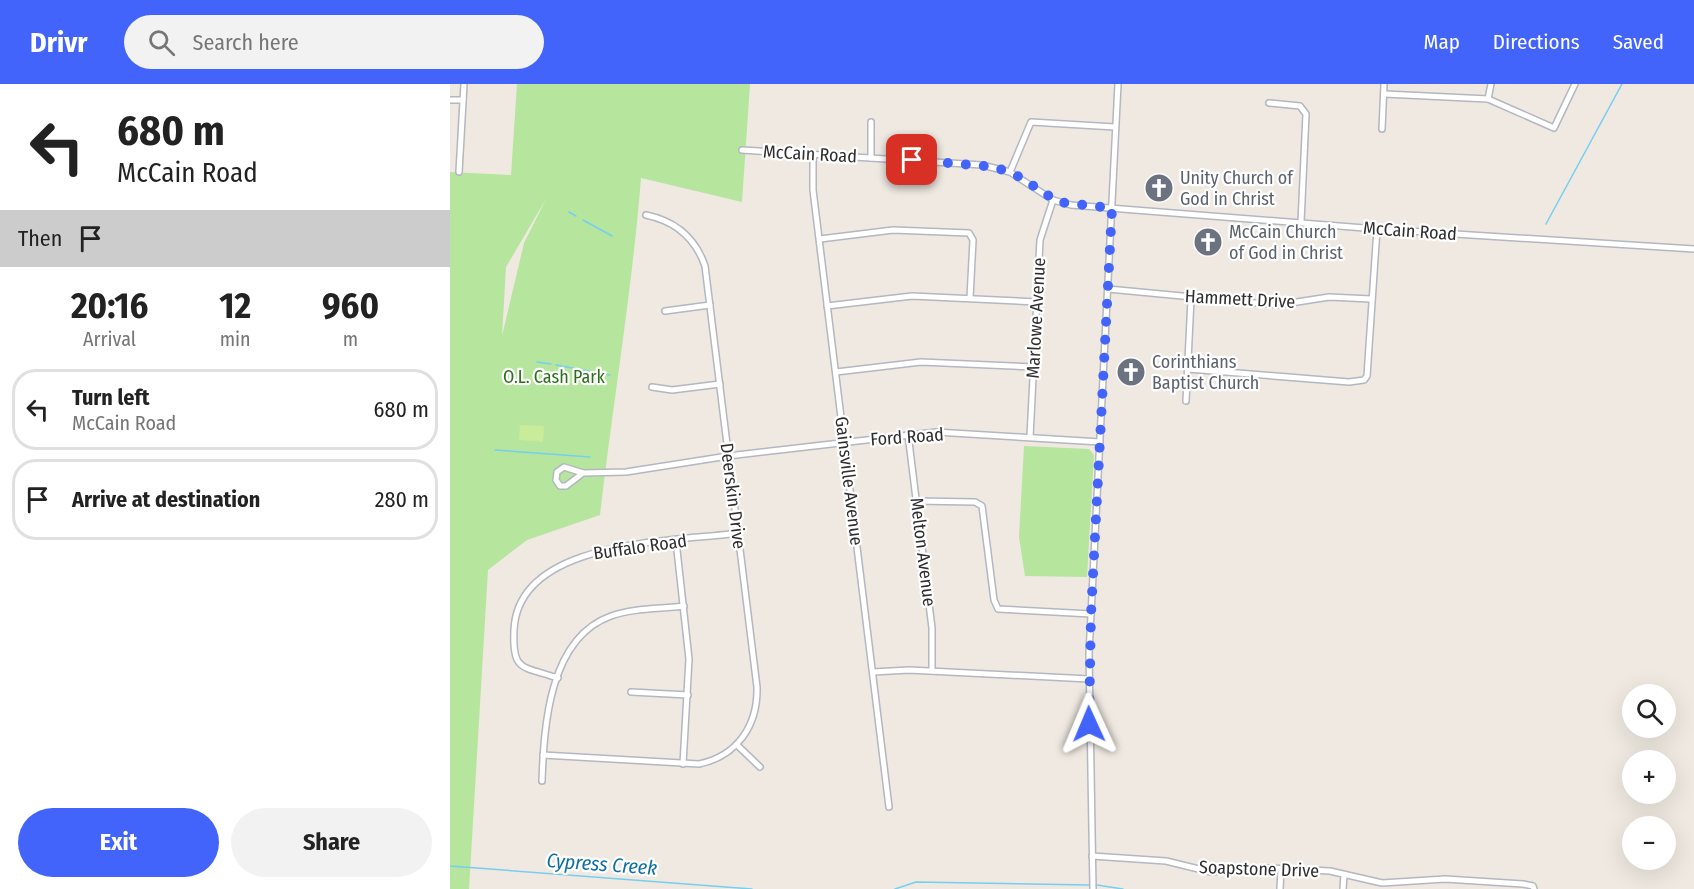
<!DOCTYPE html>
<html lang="en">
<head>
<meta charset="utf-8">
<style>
	:root { --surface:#fff; --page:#f2f2f2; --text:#222; --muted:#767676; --line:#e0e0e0; --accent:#4264fb }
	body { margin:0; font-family:"Fira Sans Condensed",sans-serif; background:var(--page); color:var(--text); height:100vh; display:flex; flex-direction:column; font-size:22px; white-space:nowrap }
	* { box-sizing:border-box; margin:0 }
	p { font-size:20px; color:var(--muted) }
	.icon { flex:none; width:33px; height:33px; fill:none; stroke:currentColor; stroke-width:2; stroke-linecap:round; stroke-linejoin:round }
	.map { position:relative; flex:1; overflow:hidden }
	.drawer { display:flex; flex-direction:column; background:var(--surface); width:450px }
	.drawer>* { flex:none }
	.banner { background:#fff; color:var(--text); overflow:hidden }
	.controls { position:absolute; left:1172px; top:600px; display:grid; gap:12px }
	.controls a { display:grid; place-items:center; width:54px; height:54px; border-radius:50%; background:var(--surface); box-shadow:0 6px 24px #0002; font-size:30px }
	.pin { position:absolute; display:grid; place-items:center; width:51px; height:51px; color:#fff; margin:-26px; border-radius:12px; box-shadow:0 3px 9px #0006 }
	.me { position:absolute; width:66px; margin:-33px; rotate:359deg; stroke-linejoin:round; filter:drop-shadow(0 0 4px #0008) }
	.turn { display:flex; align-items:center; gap:21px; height:126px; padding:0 18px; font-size:27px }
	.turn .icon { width:78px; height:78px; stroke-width:2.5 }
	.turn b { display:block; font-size:42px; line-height:51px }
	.then { display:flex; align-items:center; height:57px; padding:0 18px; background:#0003; gap:12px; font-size:22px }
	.eta { display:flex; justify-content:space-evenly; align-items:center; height:102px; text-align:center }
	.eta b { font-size:36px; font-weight:700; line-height:42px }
	.button { display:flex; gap:12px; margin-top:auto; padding:12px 18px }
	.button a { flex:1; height:69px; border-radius:36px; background:var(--accent); color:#fff; font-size:24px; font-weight:700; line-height:69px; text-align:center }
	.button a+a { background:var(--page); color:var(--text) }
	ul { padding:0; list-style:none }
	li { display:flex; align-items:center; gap:18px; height:81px; margin:0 12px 9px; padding:0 6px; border:3px solid var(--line); border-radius:24px }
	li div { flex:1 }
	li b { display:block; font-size:22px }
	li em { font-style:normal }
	header { display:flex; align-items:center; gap:36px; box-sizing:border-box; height:84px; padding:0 30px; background:var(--accent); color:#fff }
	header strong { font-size:28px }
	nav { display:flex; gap:33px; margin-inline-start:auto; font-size:21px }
	.search { width:420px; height:54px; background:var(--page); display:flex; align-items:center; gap:15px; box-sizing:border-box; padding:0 21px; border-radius:33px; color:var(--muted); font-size:22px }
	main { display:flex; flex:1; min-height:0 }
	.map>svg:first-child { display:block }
	.green { fill:#b6e59e; fill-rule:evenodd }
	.pitch { fill:#c9ec9a }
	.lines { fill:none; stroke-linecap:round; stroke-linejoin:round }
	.stream { stroke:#75cff0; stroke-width:1.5 }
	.minor-casing { stroke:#b4b7c1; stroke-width:8 }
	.minor { stroke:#fff; stroke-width:5 }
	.route { stroke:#4264fb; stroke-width:10; stroke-dasharray:0 18 }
	.labels { text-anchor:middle; stroke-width:4.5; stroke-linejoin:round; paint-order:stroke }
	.street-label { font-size:18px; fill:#2e2e2e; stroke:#fff }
	.worship-label { font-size:18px; fill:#5b616d; stroke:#fff; text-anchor:start }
	.park-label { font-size:18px; fill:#2c6e1b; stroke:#fff }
	.water-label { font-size:20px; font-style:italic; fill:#0d6fa3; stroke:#fff }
</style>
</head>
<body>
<header>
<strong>Drivr</strong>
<div class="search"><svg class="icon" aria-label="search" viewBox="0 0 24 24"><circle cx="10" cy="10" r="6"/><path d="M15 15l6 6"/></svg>Search here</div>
<nav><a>Map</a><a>Directions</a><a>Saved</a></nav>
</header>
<main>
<section class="drawer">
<div class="banner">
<div class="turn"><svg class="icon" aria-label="left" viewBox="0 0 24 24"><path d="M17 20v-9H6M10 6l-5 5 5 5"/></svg><div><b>680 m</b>McCain Road</div></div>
<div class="then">Then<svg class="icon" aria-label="arrive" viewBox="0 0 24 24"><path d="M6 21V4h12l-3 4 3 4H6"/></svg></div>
</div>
<div class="eta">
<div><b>20:16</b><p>Arrival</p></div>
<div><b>12</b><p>min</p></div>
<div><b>960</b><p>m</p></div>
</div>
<ul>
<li><svg class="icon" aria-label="left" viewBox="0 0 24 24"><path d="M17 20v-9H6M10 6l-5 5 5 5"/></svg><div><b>Turn left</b><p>McCain Road</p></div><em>680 m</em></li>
<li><svg class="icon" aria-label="arrive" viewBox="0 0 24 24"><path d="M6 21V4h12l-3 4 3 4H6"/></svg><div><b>Arrive at destination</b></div><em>280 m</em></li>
</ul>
<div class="button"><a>Exit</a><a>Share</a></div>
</section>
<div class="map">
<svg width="1244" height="805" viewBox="0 0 1244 805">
	<rect width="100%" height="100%" fill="#efe9e1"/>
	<g class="green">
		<path d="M 67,0 L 300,0 L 292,118 L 191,94 C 182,207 163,318 150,431 L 77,456 L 38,486 L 19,805 L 0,805 L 0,88 L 61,91 ZM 96,115 L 74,159 L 52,252 L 56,183 Z"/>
		<polygon points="574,362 639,365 644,371 637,493 575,492 569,453"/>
	</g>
	<polygon class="pitch" points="70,341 94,342 93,358 69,356"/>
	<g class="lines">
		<g class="stream">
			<polyline points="119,128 126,132"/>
			<polyline points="133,136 162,152"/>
			<polyline points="1096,140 1172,0"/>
			<polyline points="87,278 101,280"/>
			<polyline points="106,281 160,291"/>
			<polyline points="45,366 140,373"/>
			<polyline points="0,782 302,805"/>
			<polyline points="647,801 673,805"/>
			<polyline points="445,805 466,798 639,801"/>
		</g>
		<g class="minor-casing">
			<g id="minor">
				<polyline points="935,10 1038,15 1104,44 1125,0"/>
				<polyline points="1038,15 1041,0"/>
				<polyline points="0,16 13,16"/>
				<polyline points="819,19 850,22 856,30 851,138"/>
				<polyline points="421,38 421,74"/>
				<polyline points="932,45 934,0"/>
				<polyline points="292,66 532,81 560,88 603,116 621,121 927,145 1244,165"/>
				<polyline points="363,71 363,106 439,723"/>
				<polyline points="9,88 14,0"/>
				<polyline points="560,88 581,38 665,43"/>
				<polyline points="370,155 443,146 519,149 523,156 520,214"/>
				<polyline points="658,205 828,221 879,213 921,215"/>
				<polyline points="377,222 462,212 587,218"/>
				<polyline points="215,227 260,221"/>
				<polyline points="738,285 899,298 914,296 917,292 927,145"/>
				<polyline points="386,288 471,278 583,283"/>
				<polyline points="202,303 222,306 270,300"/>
				<polyline points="736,317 741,215"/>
				<polyline points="458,350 482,544 482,587"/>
				<polyline points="580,353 590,156 603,116"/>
				<polyline points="133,389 116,402 110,402 106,396 107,388 114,383 133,389 176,388 278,372 486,348 650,358"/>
				<polyline points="466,417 525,418 532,422 544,516 548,525 641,530"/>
				<polyline points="226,457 239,575 233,680"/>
				<polyline points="423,588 459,586 639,595"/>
				<path d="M 108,594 C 72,582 62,588 64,546 C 68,455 223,458 288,449"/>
				<polyline points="181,608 238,611"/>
				<polyline points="287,661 310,683"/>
				<path d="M 93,671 L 249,680 C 287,672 308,642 307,603 L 255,182 C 245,153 225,137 196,131"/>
				<path d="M 92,697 C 94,642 99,554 161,532 C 183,524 210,525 234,522"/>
				<polyline points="642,772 716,777 761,788 818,784 880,787 932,799 995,795 1073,800 1083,802 1084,805"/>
				<polyline points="643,805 639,570 668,0"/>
				<polyline points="830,805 831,785"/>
				<polyline points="893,805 894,791"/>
			</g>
		</g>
		<use href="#minor" class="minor"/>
	</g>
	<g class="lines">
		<polyline class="route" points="462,76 545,83 570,93 608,118 662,124 641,530 639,640"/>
	</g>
	<defs>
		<g id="church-disc" transform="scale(1.5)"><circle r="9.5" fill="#6b7280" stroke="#fff"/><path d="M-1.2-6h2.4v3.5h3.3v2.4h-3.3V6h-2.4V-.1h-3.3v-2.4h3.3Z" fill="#fff"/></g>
	</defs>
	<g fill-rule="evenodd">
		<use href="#church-disc" x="709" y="104"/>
		<use href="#church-disc" x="758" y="158"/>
		<use href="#church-disc" x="681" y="288"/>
	</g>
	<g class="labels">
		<g class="street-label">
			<text transform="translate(360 70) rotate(3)" y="6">McCain Road</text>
			<text transform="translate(960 147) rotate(4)" y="6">McCain Road</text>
			<text transform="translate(790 215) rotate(3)" y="6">Hammett Drive</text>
			<text transform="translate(586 234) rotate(-87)" y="6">Marlowe Avenue</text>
			<text transform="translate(457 353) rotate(-4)" y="6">Ford Road</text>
			<text transform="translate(399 397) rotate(83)" y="6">Gainsville Avenue</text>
			<text transform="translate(283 412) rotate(83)" y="6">Deerskin Drive</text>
			<text transform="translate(190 463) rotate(-8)" y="6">Buffalo Road</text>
			<text transform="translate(473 468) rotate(83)" y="6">Melton Avenue</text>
			<text transform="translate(809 785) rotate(2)" y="6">Soapstone Drive</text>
		</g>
		<g class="worship-label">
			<text x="730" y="100">Unity Church of<tspan x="730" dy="21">God in Christ</tspan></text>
			<text x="779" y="154">McCain Church<tspan x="779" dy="21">of God in Christ</tspan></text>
			<text x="702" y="284">Corinthians<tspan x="702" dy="21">Baptist Church</tspan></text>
		</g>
		<g class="park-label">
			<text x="104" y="299">O.L. Cash Park</text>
		</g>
		<g class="water-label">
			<text transform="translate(152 780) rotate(4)" y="7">Cypress Creek</text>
		</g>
	</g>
</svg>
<div class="controls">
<a><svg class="icon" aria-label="search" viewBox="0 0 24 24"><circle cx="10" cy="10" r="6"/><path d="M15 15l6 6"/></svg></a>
<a>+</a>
<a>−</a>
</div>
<div class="pin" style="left:462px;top:76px;background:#d93025"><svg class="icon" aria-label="arrive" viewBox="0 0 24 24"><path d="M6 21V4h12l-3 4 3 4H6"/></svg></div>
<svg class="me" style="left:639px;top:640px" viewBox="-20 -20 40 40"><path d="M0-17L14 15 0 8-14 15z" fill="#4264fb" stroke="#fff" stroke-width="4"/></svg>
</div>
</main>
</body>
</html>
